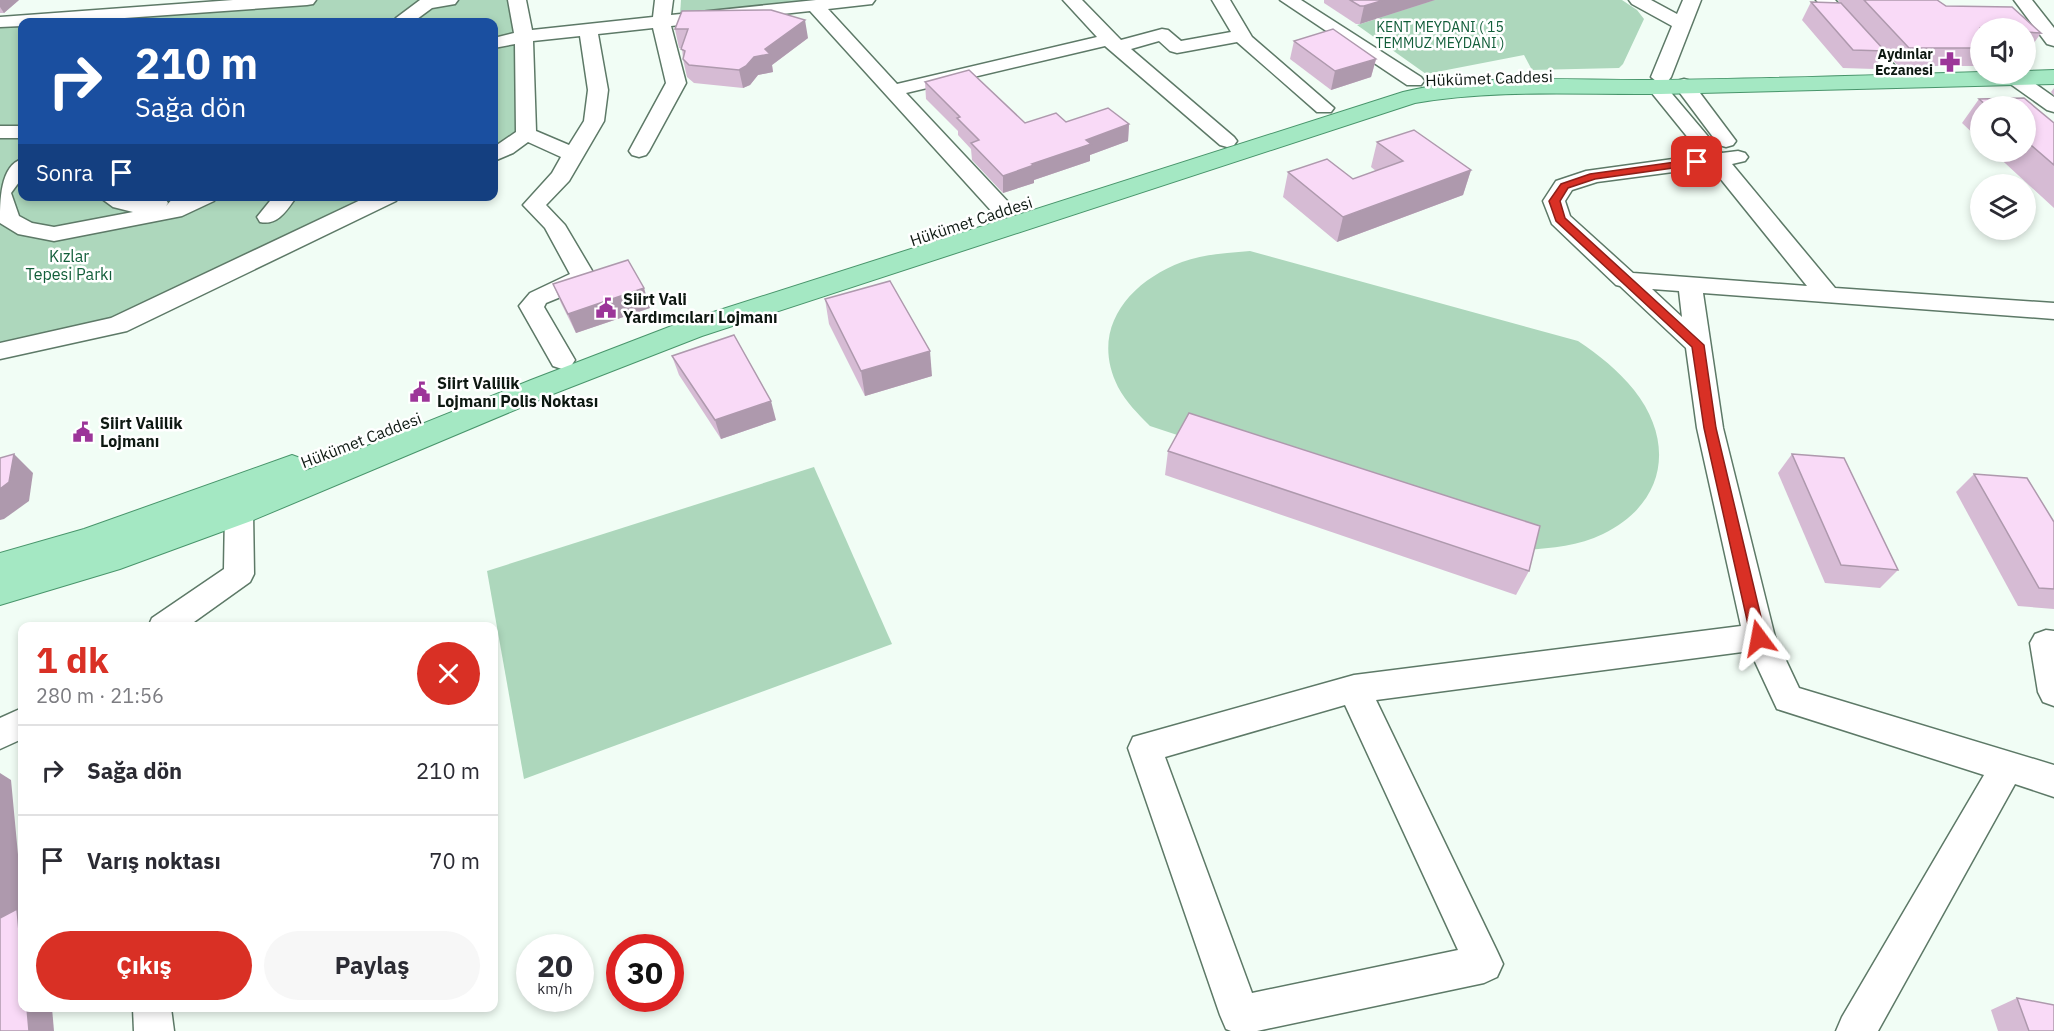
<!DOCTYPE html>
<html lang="tr">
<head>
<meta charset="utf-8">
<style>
	:root { --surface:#fff; --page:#f7f7f7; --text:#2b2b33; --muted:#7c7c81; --line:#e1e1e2; --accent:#d93025 }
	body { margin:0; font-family:"IBM Plex Sans",sans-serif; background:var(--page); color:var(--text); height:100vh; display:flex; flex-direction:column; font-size:22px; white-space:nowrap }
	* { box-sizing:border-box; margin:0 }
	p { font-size:20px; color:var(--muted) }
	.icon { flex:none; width:33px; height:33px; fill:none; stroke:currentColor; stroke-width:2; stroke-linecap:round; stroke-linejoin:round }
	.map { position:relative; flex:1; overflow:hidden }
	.panel { position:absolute; left:18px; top:622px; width:480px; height:390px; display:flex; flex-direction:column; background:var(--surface); border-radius:12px; box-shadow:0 3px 9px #0003 }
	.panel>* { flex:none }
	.hud { position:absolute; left:18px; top:18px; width:480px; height:183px; border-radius:12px; box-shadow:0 3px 9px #0003; background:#1a4fa0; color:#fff; overflow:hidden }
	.fabs { position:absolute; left:1970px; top:18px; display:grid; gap:12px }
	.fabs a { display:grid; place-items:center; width:66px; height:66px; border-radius:50%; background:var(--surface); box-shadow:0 3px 9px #0003; font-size:30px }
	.speed { position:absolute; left:516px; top:934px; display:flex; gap:12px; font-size:30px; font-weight:700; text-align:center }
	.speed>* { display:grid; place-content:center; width:78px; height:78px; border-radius:50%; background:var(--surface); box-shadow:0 3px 9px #0003; line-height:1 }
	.speed small { font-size:15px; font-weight:400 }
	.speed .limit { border:9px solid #d22; background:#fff; color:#111 }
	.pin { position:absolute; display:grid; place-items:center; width:51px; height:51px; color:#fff; margin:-26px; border-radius:12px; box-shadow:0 3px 9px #0006 }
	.me { position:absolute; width:66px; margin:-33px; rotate:347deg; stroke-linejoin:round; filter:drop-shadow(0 0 4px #0008) }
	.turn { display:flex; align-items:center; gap:21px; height:126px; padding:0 18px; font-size:27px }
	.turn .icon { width:78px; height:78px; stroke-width:2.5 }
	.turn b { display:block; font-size:42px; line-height:51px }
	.then { display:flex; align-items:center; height:57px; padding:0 18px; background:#0003; gap:12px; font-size:22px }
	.round { display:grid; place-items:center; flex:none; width:63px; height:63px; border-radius:32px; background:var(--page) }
	.summary { display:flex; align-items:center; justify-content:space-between; height:102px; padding:0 18px }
	h1 { font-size:36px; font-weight:800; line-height:45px; color:var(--accent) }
	.button { display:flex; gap:12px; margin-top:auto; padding:12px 18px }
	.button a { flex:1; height:69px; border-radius:36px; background:var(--accent); color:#fff; font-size:24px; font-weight:800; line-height:69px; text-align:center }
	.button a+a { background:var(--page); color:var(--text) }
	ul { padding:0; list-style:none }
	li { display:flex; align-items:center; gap:18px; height:90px; padding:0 18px; border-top:2px solid var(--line) }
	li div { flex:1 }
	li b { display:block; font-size:22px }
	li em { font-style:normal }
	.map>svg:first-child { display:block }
	.green { fill:#add7bc }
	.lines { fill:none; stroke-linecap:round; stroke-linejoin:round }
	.minor-casing { stroke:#5d7967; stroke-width:3 }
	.major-casing { stroke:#48956b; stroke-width:2 }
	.minor { fill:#fff; fill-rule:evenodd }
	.major { fill:#a4e8c3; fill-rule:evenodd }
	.wall { fill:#d6bbd4 }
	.shaded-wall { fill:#ae99ad }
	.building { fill:#f9daf7; stroke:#ae99ad; stroke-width:1.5 }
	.route { fill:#d93025; stroke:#8d1f18; stroke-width:1.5 }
	.labels { text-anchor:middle; stroke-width:5; stroke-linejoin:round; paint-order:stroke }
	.far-park-label { font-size:14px; fill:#125e3a; stroke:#fff }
	.far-poi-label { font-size:14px; font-weight:bold; fill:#0d1811; stroke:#fff; text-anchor:end }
	.street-label { font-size:16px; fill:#0d1811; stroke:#fff }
	.park-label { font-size:16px; fill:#125e3a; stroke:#fff }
	.poi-label { font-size:16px; font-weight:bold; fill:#0d1811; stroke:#fff; text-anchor:start }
</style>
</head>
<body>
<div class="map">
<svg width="2054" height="1031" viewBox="0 0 2054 1031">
	<rect width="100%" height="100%" fill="#f1fdf5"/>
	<g class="green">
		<polygon points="307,0 517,0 526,134 506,149 494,155 494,22 22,22 22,196 388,197 118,325 0,351 0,22"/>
		<polygon points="681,0 811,0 680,15"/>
		<polygon points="1395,0 1622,0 1637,10 1644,19 1623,64 1619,68 1532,70 1524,55 1426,74 1357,25 1379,18"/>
		<path d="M 1250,251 L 1578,341 C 1599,355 1618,370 1634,390 C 1676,443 1665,504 1603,534 C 1579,546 1552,548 1526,550 L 1150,426 C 1138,414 1126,402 1118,387 C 1089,329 1129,282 1182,262 C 1204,254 1227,253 1250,251 Z"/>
		<polygon points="814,467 892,644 524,779 487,571"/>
	</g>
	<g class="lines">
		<g class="minor-casing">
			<g id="minor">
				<polygon points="233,0 316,0 313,4 307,5 68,22 22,22 22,26 0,27 0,17"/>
				<polygon points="420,0 458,0 455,4 432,8 413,22 393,22 396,18"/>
				<path d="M 508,0 L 526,0 L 532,30 L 653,17 L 655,0 L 673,0 L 671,15 L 816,0 L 875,0 L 872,4 L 828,9 L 897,84 L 1097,37 L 1063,0 L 1082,0 L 1121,40 L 1162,29 L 1168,30 L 1181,41 L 1231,32 L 1212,0 L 1230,0 L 1252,37 L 1334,108 L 1331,112 L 1317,112 L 1237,42 L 1177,53 L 1170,51 L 1159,41 L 1131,49 L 1234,137 L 1237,141 L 1234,145 L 1227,147 L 1220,145 L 1105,46 L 906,93 L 1011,205 L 1014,210 L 1011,215 L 1003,217 L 995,215 L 810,11 L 671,26 L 686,83 L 649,151 L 646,155 L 639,157 L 632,155 L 629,151 L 666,83 L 653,28 L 598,34 L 608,90 L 604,121 L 569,181 L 546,205 L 565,225 L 594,274 L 585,287 L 546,303 L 544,307 L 575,360 L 571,366 L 562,369 L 553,366 L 519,306 L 530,293 L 570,274 L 545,228 L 523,205 L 552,173 L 561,157 L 528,142 L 513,153 L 494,161 L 494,147 L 516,132 L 515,44 L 494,48 L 494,38 L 514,33 ZM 580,36 L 588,90 L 584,121 L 569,145 L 536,131 L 533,41 Z"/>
				<polygon points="1280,0 1301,0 1421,77 1424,81 1421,85 1407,85"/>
				<path d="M 1629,0 L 1651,0 L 1677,14 L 1683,0 L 1701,0 L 1671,77 L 1668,81 L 1662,82 L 1722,153 L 1738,151 L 1745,153 L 1748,157 L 1745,161 L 1732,164 L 1835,288 L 2054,303 L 2054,319 L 1703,293 L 1723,428 L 1775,637 L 1799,688 L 2054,765 L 2054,797 L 2015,784 L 1878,1031 L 1836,1031 L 1842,1017 L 1984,775 L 1777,709 L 1750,651 L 1376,700 L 1497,951 L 1503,964 L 1497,977 L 1484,983 L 1257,1031 L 1231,1031 L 1226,1029 L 1220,1015 L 1128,748 L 1133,737 L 1354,675 L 1741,626 L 1697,428 L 1686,348 L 1620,286 L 1616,285 L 1552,224 L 1543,201 L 1556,181 L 1586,171 L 1702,155 L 1647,87 L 1650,83 L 1656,81 L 1651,77 L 1672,26 L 1632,4 ZM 1711,167 L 1807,286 L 1633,273 L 1570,216 L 1565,201 L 1572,190 L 1597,182 ZM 1652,289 L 1679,291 L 1682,317 ZM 1345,705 L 1458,950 L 1252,993 L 1165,757 Z"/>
				<polygon points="1816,0 1835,0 1897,68 1900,72 1897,76 1883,76"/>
				<polygon points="2014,0 2032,0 2054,28 2054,46 2047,44"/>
				<polygon points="2017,74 2023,75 2054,97 2054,112 2047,110 2009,83 2006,79 2009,75"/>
				<polygon points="1684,79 1691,81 1736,141 1733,145 1726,147 1719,145 1674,85 1677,81"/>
				<rect x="0" y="126" width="22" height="12"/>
				<path d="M 22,159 L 22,178 L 11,193 L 19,216 L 32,223 L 54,227 L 133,212 L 113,207 L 98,196 L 165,198 L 168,203 L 166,206 L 175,196 L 217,196 L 214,201 L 182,216 L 54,241 L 18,234 L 0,223 C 0,201 0,166 22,159 Z"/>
				<path d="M 274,196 L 297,196 C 287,210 278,226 260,222 L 257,217 Z"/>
				<polygon points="369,196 399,196 396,201 127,331 0,359 0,343 111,318"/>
				<polygon points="239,501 249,504 253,512 254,574 250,582 187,627 148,627 152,618 224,569 225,512 229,504"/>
				<polygon points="2046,630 2054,631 2054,706 2043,702 2038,692 2030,643 2035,634"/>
				<polygon points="22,708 22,739 0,749 0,718"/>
				<polygon points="133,1008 171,1008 174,1031 134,1031"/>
			</g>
		</g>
		<g class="major-casing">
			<path id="major" d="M 2054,70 L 2054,84 C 1923,87 1791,91 1660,94 C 1578,95 1496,89 1415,103 L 702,336 L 553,394 L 251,521 L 120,569 L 0,605 L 0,553 L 84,529 L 292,455 L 303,459 L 308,467 L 305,471 L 531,380 L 682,322 L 1403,92 C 1485,72 1573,81 1657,80 C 1765,79 1872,75 1980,72 L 2025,74 L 2025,71 Z"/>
		</g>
		<use href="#minor" class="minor"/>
		<use href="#major" class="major"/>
	</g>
	<g class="wall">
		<polygon points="0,0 19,0 4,13 0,13"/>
		<polygon points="1324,0 1435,0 1360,24 1356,24 1324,3"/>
		<polygon points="1838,0 1937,0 1946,6 2041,33 2029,50 2025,50 2025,28 1980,28 1980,64 1978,66 1898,66 1885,51 1874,69 1843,68 1802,20 1811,2 1840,3"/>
		<polygon points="682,11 808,38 772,65 773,72 758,75 750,85 743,88 694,83 687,77 683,59 682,48 679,48 675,29"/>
		<polygon points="1294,41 1376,59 1371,77 1331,90 1290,59"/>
		<polygon points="925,82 1025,123 1066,122 1129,124 1128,141 1090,155 1090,161 1034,180 1034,183 1003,193 972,160 971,149 958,135 958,131 926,99"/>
		<polygon points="2054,88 2054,96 2051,92"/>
		<polygon points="2024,98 2054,123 2054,208 1993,152 2025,152 2025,106 1980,106 1980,140 1962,123 1979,99"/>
		<polygon points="1377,142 1471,170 1463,195 1337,242 1283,197 1288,172 1353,179 1376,171 1371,167"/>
		<polygon points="553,284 650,308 576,333 561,303"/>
		<polygon points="825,299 932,376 865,396 829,324"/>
		<polygon points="672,356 776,420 721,439 679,375"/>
		<polygon points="1168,451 1529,571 1516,595 1165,475"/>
		<polygon points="1792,454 1898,570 1880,588 1825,583 1778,473"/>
		<polygon points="1974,474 2054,522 2054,609 2018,606 1956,492"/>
		<polygon points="2017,998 2054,1031 1998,1031 1991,1010"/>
	</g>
	<g class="shaded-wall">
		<polygon points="0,0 19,0 4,13 0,7"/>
		<polygon points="1384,0 1435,0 1360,24 1364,6"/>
		<polygon points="805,20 808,38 772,65 773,72 758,75 750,85 743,88 739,70 754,57"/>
		<polygon points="1376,59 1371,77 1331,90 1335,71"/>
		<polygon points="1129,124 1128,141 1090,155 1090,161 1034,180 1034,183 1003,193 1003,176 1086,140"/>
		<polygon points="1471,170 1463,195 1337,242 1343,217"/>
		<polygon points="644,288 650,308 576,333 568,314"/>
		<polygon points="930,351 932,376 865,396 861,371"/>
		<polygon points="771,401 776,420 721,439 715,420"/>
		<polygon points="14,454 33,473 29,501 4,519 0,520 0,489"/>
		<polygon points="0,773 11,780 22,897 22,965 0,918"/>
		<polygon points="27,1008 52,1008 54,1031 29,1031"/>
	</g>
	<g class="building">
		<polygon points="1350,0 1384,0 1364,6 1360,6"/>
		<polygon points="1864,0 1937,0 1946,6 2012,7 2041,33 2025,32 2025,28 1980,28 1980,48 1909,48"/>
		<polygon points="1811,2 1841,3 1885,51 1853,50"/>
		<polygon points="771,10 805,20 765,49 770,54 754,57 746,66 739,70 689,65 683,59 685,51 681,49 688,29 675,29 682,11"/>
		<polygon points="1333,29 1376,59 1335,71 1294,41"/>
		<polygon points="969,70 1025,123 1056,113 1066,122 1108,108 1129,124 1086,140 1091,144 1032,164 1034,165 1003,176 971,143 979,140 957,118 960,117 925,82"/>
		<polygon points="2024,98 2054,123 2054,165 2025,140 2025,106 1987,106 1979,99"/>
		<polygon points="1414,130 1471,170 1343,217 1288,172 1327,159 1353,179 1403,161 1377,142"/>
		<polygon points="628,260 644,288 568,314 553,284"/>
		<polygon points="890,281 930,351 861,371 825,299"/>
		<polygon points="734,335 771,401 715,420 672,356"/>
		<polygon points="1189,413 1540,526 1529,571 1168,451"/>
		<polygon points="14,454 9,482 0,489 0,458"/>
		<polygon points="1792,454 1844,458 1898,570 1841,565"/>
		<polygon points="1974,474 2027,478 2054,522 2054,589 2039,588"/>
		<polygon points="17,909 22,965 22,1008 27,1008 29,1031 0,1031 0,918"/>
		<polygon points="2017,998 2054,1005 2054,1031 2029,1031"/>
	</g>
	<polygon class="route" points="1697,159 1701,160 1701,164 1595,179 1568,188 1560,201 1565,218 1704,345 1716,428 1766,638 1764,642 1759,644 1753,642 1751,638 1704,428 1692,347 1556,221 1549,201 1561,184 1590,174"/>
	<defs>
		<g id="pharmacy-bare" transform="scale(1.62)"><path d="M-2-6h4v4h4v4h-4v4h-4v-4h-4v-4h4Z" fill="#9c3599" stroke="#fff" stroke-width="2.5" paint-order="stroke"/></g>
		<g id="civic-bare" transform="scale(1.62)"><path d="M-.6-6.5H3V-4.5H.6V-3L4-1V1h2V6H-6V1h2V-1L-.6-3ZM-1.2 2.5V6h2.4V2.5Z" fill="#9c3599" stroke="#fff" stroke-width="2.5" paint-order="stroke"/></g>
	</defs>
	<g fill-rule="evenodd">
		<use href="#pharmacy-bare" x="1950" y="62"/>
		<use href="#civic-bare" x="606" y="308"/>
		<use href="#civic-bare" x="420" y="392"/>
		<use href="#civic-bare" x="83" y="432"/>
	</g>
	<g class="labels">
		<g class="far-park-label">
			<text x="1440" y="32">KENT MEYDANI ( 15<tspan x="1440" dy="16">TEMMUZ MEYDANI )</tspan></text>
		</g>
		<g class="far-poi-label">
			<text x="1933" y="59">Aydınlar<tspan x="1933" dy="16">Eczanesi</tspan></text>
		</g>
		<g class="street-label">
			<text transform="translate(1489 78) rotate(-2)" y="6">Hükümet Caddesi</text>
			<text transform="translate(971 221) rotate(-18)" y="6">Hükümet Caddesi</text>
			<text transform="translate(361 440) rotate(-21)" y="6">Hükümet Caddesi</text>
		</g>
		<g class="park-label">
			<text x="69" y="262">Kızlar<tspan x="69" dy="18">Tepesi Parkı</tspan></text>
		</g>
		<g class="poi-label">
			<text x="623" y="305">Siirt Vali<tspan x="623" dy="18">Yardımcıları Lojmanı</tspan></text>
			<text x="437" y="389">Siirt Valilik<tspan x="437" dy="18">Lojmanı Polis Noktası</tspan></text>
			<text x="100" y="429">Siirt Valilik<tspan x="100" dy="18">Lojmanı</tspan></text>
		</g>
	</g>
</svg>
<div class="fabs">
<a><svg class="icon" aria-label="sound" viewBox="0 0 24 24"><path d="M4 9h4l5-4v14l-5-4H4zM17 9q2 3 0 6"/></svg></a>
<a><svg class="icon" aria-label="search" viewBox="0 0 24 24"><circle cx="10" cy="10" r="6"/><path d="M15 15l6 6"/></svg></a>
<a><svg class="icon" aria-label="layers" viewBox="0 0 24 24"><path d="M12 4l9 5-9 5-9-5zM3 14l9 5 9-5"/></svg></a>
</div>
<div class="speed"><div>20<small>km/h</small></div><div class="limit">30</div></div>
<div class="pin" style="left:1697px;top:162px;background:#d93025"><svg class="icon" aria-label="arrive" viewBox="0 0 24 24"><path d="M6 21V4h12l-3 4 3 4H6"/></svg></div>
<svg class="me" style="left:1759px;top:638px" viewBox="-20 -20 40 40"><path d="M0-17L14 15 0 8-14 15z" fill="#d93025" stroke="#fff" stroke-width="4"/></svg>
<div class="hud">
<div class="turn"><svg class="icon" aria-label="right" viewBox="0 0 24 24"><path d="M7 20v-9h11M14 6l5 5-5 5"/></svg><div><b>210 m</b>Sağa dön</div></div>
<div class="then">Sonra<svg class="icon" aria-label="arrive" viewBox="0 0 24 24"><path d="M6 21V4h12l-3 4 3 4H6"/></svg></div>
</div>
<section class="panel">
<div class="summary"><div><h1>1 dk</h1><p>280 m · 21:56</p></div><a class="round" style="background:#d93025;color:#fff"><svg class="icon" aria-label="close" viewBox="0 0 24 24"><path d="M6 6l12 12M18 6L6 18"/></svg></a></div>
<ul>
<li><svg class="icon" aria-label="right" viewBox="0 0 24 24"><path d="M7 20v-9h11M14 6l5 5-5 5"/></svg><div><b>Sağa dön</b></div><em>210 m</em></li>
<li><svg class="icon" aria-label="arrive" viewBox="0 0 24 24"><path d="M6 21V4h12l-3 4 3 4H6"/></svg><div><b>Varış noktası</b></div><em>70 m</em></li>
</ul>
<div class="button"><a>Çıkış</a><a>Paylaş</a></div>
</section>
</div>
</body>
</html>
